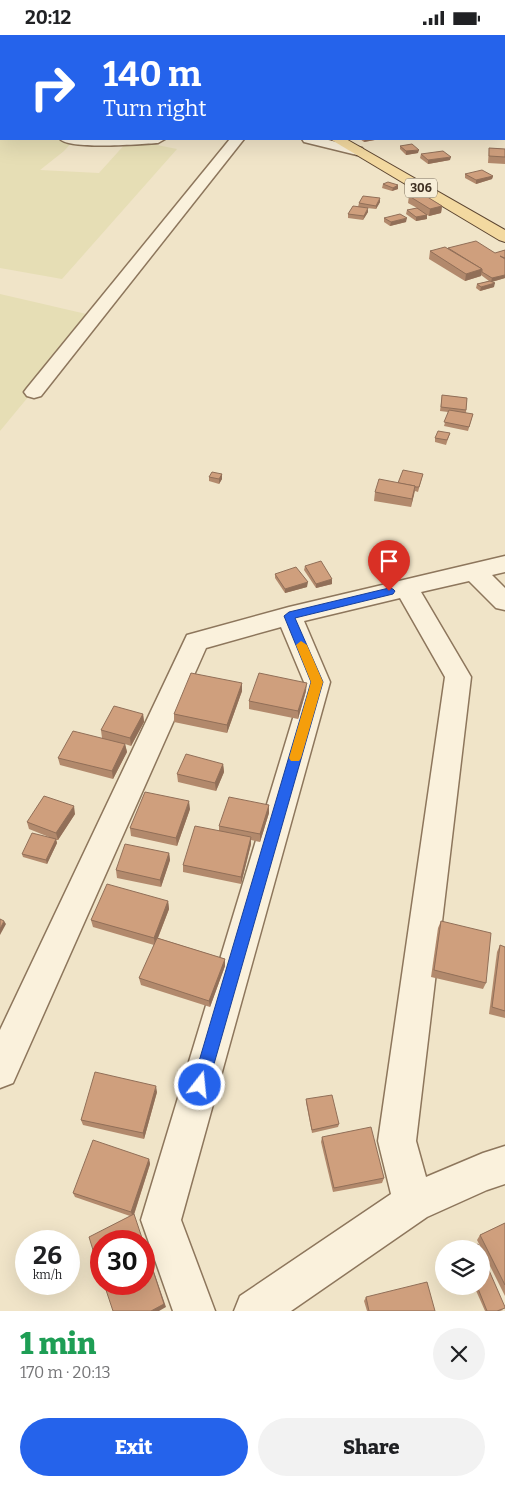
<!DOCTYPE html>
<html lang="en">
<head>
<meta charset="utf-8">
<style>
	:root { --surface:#fff; --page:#f2f2f2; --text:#202124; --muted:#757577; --accent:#2563eb }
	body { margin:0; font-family:Bitter,serif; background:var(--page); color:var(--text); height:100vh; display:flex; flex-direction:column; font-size:19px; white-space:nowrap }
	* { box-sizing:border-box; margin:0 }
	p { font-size:16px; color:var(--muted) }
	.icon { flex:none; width:28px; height:28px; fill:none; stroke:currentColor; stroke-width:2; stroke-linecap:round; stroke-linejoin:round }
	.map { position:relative; height:1276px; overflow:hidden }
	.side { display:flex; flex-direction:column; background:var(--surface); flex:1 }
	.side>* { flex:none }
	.guide { position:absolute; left:0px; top:0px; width:505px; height:105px; box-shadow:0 5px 20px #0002; background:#2563eb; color:#fff; overflow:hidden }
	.controls { position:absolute; left:435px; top:1205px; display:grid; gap:10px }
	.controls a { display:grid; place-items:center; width:55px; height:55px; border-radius:50%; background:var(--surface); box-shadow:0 5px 20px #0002; font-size:25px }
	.speed { position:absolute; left:15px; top:1195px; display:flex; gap:10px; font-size:25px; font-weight:700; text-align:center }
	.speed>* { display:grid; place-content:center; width:65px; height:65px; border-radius:50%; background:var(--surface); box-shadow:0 5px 20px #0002; line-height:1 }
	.speed small { font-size:12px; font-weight:400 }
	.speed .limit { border:8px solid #d22; background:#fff; color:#111 }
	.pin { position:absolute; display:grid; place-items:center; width:42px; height:42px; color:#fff; margin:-51px -21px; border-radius:50% 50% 50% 0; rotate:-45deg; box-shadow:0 0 5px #0007 }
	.pin .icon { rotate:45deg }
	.me { position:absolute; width:55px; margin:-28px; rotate:16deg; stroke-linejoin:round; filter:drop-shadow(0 0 4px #0008) }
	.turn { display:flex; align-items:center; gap:18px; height:105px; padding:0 20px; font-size:22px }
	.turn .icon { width:65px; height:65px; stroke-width:2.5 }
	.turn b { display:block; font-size:35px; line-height:42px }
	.round { display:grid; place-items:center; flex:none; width:52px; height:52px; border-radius:26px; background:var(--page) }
	.headline { display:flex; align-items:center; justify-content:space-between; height:85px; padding:0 20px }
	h1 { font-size:30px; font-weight:800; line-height:38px; color:#1e9e55 }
	.action { display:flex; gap:10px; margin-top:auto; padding:10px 20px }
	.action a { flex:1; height:58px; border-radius:30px; background:var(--accent); color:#fff; font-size:20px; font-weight:800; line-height:58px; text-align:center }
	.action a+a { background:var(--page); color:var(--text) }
	.status { display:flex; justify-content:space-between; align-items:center; height:35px; padding:0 25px; background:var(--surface); direction:ltr }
	.status svg { height:14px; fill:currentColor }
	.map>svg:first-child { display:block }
	.farmland { fill:#e6deb5 }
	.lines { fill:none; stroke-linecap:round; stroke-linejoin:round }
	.street-casing { stroke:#8d765c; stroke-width:3 }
	.primary-casing { stroke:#5b4430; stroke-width:2 }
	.street { fill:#faf1dc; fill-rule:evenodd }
	.primary { fill:#f3d9a0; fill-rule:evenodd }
	.wall { fill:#b2896c }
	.shaded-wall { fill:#916f58 }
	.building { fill:#cf9f7d; stroke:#916f58 }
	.route { fill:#2563eb; stroke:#184099 }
	.slow { fill:#f59e0b }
	.labels { text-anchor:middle; stroke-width:4; stroke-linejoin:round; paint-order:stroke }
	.shield { fill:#f7eed8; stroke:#756857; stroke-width:1 }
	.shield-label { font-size:12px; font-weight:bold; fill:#3d2e20 }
</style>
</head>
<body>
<div class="status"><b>20:12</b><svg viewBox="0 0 49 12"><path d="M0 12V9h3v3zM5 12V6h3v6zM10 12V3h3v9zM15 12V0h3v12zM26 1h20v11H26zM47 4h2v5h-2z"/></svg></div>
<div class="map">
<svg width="505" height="1276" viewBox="0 0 505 1276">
	<rect width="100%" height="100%" fill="#f0e4c8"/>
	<g class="farmland">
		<polygon points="0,93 1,104 60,104 73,106 64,116 40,135 99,138 127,107 142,107 177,114 62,244 0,233"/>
		<polygon points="0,259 95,281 0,396"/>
	</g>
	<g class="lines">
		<g class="street-casing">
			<g id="street">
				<polygon points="505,60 505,68 504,69 504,61"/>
				<rect x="0" y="87" width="1" height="8"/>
				<path d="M 60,104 L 165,104 L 158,108 C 141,109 70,115 60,104 Z"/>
				<polygon points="230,104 244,104 41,361 34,363 27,361 24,357 27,353"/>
				<polygon points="302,104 324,104 362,113 364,116 357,120 304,107"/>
				<polygon points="505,521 505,537 492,540 505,553 505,575 496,573 469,546 421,557 471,642 416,1106 426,1142 483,1118 505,1111 505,1149 487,1155 427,1182 291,1276 234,1276 240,1261 391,1159 378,1106 445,642 400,563 304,586 330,647 181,1185 215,1276 173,1276 141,1185 304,647 281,592 206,613 13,1048 0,1053 0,995 187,600 289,572"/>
			</g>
		</g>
		<g class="primary-casing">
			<g id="primary">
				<polygon points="156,0 169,0 170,1 157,1"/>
				<polygon points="330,104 346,104 505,195 505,207 499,205"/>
			</g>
		</g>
		<use href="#street" class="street"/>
		<use href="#primary" class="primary"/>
	</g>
	<g class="wall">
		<polygon points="360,104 380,104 364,107"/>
		<polygon points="400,111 418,118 406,120 400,114"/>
		<polygon points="489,113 505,114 505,129 488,128"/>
		<polygon points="421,119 450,125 428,129 420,123"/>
		<polygon points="465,139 493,141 492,144 476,149 465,143"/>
		<polygon points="383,149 398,150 398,154 392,156 382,153"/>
		<polygon points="409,161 442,171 441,178 429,181 427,180 427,184 416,186 406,179 407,175 417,173 408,168"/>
		<polygon points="380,167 376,174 358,172 359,168"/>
		<polygon points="368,177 363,185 348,183 348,179"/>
		<polygon points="384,183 406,187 390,191 384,187"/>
		<polygon points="448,213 495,218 505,215 505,243 492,247 494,252 480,256 476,253 477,249 489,246 481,240 481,241 465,246 429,224 430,216"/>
		<polygon points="442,360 467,363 466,378 473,379 468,396 444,391 448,377 440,376"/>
		<polygon points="450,398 446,410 435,407 435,403"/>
		<polygon points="222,439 222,444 219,449 209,446 209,442"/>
		<polygon points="423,439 418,457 415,456 411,472 374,466 375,457"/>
		<polygon points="305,531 332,549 316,553 304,535"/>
		<polygon points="275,539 307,552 285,558 275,543"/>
		<polygon points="242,648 242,656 227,698 174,687 174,679"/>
		<polygon points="306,656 298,684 249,674 249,666"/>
		<polygon points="143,679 144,687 131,711 125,709 127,717 113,744 60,730 58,723 102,703 101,695"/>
		<polygon points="223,729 224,737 216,756 178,747 177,739"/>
		<polygon points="269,770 269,778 260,807 251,805 251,809 241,849 183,837 183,830 219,796 219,791"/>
		<polygon points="190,774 177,811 131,801 130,793"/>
		<polygon points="75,779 58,805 56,805 57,808 47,829 23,822 22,819 49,802 29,794 27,787"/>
		<polygon points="169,818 170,825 161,852 117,843 116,835"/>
		<polygon points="168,866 169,874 158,903 225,924 225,931 210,972 141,950 139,943 154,910 93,892 91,885"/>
		<polygon points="441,886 486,948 483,954 431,942 438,893"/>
		<polygon points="500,910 505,912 505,983 489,979 497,917"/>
		<polygon points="157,1057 144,1104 83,1090 81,1085"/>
		<polygon points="306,1064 339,1089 338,1092 312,1098 306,1067"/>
		<polygon points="322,1102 384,1143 382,1148 333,1157 321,1107"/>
		<polygon points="149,1124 150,1129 134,1180 130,1181 75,1162 73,1158"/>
		<polygon points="505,1188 505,1261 477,1205 480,1200"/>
		<polygon points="474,1251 481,1251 503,1275 500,1276 485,1276"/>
		<polygon points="366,1262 435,1276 367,1276 364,1266"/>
	</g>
	<g class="shaded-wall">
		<polygon points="365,104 380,104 364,107"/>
		<polygon points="419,115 418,118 406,120 406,116"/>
		<polygon points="451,122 450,125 428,129 428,125"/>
		<polygon points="493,141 492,144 476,149 476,145"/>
		<polygon points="398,150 398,154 392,156 393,153"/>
		<polygon points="380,163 380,167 376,174 376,171"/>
		<polygon points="442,171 441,178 429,181 430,174"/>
		<polygon points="368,173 368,177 363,185 364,181"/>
		<polygon points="427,180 427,184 416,186 416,182"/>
		<polygon points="407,183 406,187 390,191 391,187"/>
		<polygon points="482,234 481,241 465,246 466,239"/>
		<polygon points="505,240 505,243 491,247 492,243"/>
		<polygon points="495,248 494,252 480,256 481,252"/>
		<polygon points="222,439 222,444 219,449 219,444"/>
		<polygon points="415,451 414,459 411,472 412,464"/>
		<polygon points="332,544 332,549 316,553 316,549"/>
		<polygon points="308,547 307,552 285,558 285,554"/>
		<polygon points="242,648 242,656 227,698 227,690"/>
		<polygon points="307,648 306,656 298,684 298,676"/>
		<polygon points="143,679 144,687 131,711 130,703"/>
		<polygon points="125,709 127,717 113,744 112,736"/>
		<polygon points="223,729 224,737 216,756 215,748"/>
		<polygon points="189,766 190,774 177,811 176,803"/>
		<polygon points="269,770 269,778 260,807 260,799"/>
		<polygon points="74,771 75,779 58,805 56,798"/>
		<polygon points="251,802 251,809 241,849 241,842"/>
		<polygon points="56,804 57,808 47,829 46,825"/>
		<polygon points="169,818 170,825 161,852 160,845"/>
		<polygon points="168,866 169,874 155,910 154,903"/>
		<polygon points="4,886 6,889 0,900 0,894"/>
		<polygon points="225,924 225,931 210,972 209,966"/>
		<polygon points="156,1051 157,1057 144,1104 143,1098"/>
		<polygon points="149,1124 150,1129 133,1182 131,1177"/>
		<polygon points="144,1208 166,1272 159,1276 151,1276"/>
	</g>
	<g class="building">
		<rect x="504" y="91" width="1" height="8"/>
		<polygon points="412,109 419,115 406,116 400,111"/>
		<polygon points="489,113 505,114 505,122 489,121"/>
		<polygon points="443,116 451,122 428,125 421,119"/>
		<polygon points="482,135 493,141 476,145 465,139"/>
		<polygon points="388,147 398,150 393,153 383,149"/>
		<polygon points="421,158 442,171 430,174 409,161"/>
		<polygon points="363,161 380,163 376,171 359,168"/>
		<polygon points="353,171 368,173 364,181 348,179"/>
		<polygon points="417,173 427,180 416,182 407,175"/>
		<polygon points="400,179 407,183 391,187 384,183"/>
		<polygon points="476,206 495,218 505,215 505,223 500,221 505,224 505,240 492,243 482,237 482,234 448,213"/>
		<polygon points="445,212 482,234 466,239 430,216"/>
		<polygon points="490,246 495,248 481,252 477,249"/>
		<polygon points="442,360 467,363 466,375 441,372"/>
		<polygon points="449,375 473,379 469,392 444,387"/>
		<polygon points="438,396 450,398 447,405 435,403"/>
		<polygon points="403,435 423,439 419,452 415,452 415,451 398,448"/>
		<polygon points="212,437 222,439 219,444 209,442"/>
		<polygon points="379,444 415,451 412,464 375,457"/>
		<polygon points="321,526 332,544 316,549 305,531"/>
		<polygon points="296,532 308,547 285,554 275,539"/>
		<polygon points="191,638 242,648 227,690 174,679"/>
		<polygon points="259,638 307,648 298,676 249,666"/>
		<polygon points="114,671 143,679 130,703 101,695"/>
		<polygon points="73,696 125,709 112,736 58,723"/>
		<polygon points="186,719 223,729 215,748 177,739"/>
		<polygon points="145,757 189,766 176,803 130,793"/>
		<polygon points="44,761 74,771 56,798 27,787"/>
		<polygon points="229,762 269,770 260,799 219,791"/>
		<polygon points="195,791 251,802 241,842 183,830"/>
		<polygon points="32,798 56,804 46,825 22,819"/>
		<polygon points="125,809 169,818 160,845 116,835"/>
		<polygon points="107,849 168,866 154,903 91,885"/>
		<polygon points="0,884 4,886 0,894"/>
		<polygon points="441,886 491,898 486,948 434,935"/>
		<polygon points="157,903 225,924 209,966 139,943"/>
		<polygon points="500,910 505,912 505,976 492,972"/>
		<polygon points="95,1037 156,1051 143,1098 81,1085"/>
		<polygon points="332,1060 339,1089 312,1095 306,1064"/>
		<polygon points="371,1092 384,1143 334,1153 322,1102"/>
		<polygon points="93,1105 149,1124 131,1177 73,1158"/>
		<polygon points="134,1179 143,1206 101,1206 101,1241 89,1202"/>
		<polygon points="505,1188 505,1250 480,1200"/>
		<polygon points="144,1208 164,1269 151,1276 113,1276 104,1249 144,1249"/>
		<polygon points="478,1209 480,1214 467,1214"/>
		<polygon points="481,1217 505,1272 505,1273 497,1276 487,1276 477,1251 481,1251"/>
		<polygon points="427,1247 435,1276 369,1276 366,1262"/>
	</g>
	<polygon class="route" points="389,553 393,554 395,556 393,559 295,583 323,647 208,1050 205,1056 200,1058 194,1056 192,1050 311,647 284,581 289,577"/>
	<polygon class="slow" points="301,606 307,610 323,647 301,723 299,726 291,726 289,723 311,647 296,610"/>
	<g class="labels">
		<rect class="shield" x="405" y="143.5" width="32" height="19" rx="4"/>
		<g class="shield-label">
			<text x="421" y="157">306</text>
		</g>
	</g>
</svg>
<div class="controls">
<a><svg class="icon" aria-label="layers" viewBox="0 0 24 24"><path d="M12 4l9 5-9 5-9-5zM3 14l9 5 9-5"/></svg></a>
</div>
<div class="speed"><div>26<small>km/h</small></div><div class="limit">30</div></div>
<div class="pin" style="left:389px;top:556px;background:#d93025"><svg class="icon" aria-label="arrive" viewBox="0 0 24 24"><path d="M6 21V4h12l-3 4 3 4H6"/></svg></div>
<svg class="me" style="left:200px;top:1050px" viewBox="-20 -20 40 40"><circle r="17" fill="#2563eb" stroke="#fff" stroke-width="3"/><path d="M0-11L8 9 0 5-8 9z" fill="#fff"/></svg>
<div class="guide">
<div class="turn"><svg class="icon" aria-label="right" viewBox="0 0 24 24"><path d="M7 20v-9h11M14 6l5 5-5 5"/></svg><div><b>140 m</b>Turn right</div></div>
</div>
</div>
<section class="side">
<div class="headline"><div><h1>1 min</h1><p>170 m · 20:13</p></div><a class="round"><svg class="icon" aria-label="close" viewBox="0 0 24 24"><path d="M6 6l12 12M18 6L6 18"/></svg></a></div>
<div class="action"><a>Exit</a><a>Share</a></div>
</section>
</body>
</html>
